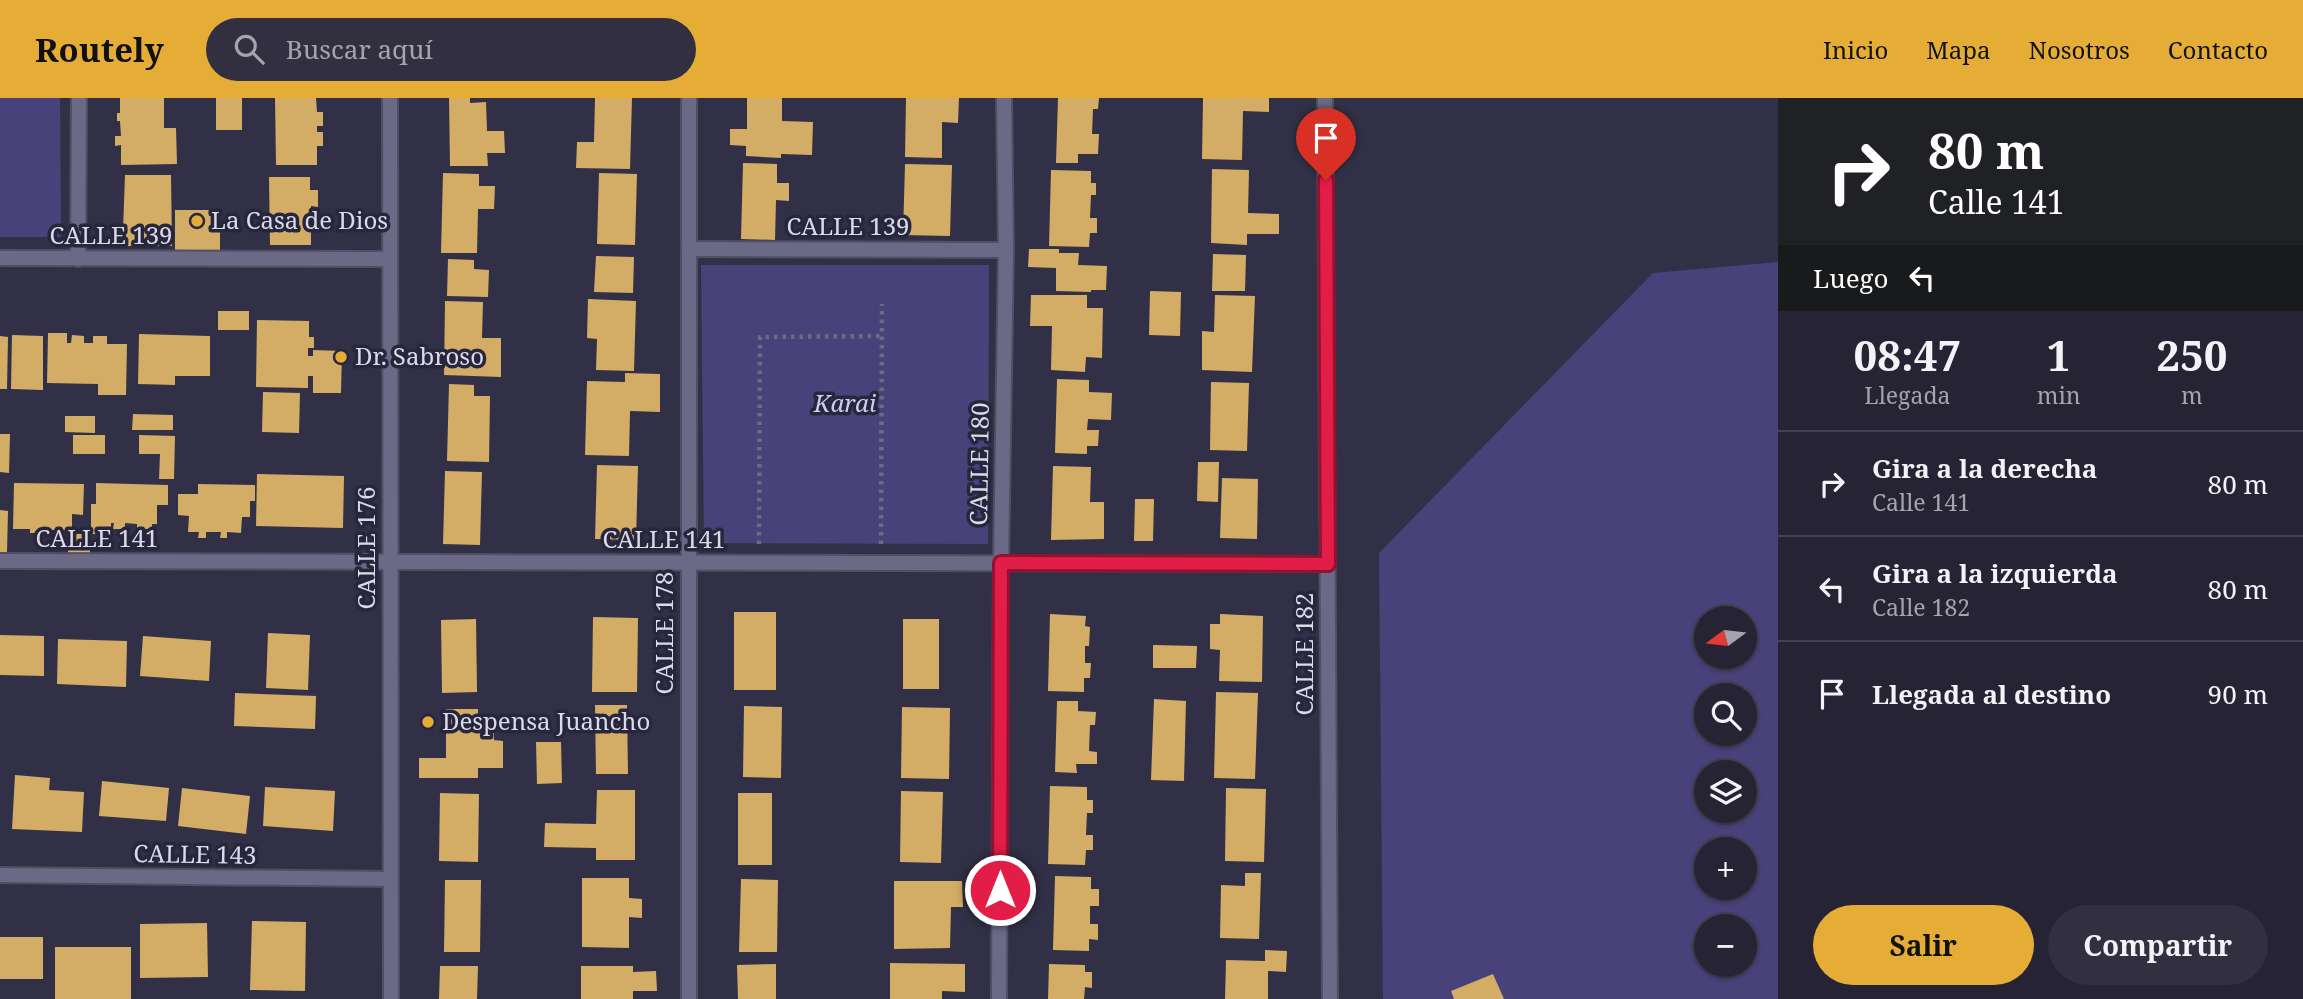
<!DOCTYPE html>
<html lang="es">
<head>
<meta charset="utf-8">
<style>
	:root { --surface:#262434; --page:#323040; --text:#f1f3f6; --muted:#a4a4ac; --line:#42414f; --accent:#e5ad35 }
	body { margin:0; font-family:"Noto Serif",serif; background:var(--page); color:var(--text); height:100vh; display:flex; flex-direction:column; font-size:26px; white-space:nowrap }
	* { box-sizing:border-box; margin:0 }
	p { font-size:23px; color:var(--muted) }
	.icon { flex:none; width:38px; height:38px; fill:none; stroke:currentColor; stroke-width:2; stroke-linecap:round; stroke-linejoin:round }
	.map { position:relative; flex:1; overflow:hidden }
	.drawer { display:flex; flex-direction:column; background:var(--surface); width:525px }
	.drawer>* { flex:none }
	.top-card { background:#202124; color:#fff; overflow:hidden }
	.needle { width:46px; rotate:255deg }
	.controls { position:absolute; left:1694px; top:508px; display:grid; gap:14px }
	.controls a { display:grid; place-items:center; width:63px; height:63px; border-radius:50%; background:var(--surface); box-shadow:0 2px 5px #0004,0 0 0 2px var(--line); font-size:35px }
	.pin { position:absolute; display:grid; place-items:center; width:60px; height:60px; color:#fff; margin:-72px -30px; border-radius:50% 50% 50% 0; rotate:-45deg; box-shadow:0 0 7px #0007 }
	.pin .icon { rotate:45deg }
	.me { position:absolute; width:77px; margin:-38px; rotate:0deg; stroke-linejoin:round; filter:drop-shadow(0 0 5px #0008) }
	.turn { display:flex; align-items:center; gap:24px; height:147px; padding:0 35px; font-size:32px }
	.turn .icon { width:91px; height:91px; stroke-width:2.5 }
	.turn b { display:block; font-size:49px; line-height:60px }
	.then { display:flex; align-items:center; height:66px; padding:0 35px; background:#0003; gap:14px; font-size:26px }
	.eta { display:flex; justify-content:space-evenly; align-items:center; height:119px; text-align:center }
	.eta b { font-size:42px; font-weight:700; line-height:49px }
	.cta { display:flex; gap:14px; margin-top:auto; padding:14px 35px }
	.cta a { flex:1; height:80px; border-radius:42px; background:var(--accent); color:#111; font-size:28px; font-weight:700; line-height:80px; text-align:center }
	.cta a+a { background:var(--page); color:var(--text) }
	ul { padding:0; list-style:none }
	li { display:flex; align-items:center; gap:21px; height:105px; padding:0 35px; border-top:2px solid var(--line) }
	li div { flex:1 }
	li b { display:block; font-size:26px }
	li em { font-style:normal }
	header { display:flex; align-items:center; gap:42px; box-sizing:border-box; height:98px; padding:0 35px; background:var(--accent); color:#111 }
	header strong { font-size:33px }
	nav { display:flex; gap:38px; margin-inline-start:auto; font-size:24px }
	.search { width:490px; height:63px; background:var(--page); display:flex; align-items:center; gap:18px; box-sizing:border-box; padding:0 24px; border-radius:38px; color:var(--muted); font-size:26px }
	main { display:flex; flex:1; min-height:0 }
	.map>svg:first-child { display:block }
	.green { fill:#48417a; fill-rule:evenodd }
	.building { fill:#d3ad66 }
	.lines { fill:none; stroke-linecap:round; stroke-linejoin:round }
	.minor-casing { stroke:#504f63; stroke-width:18 }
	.path { stroke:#6d6b7f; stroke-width:4.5; stroke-dasharray:3.5 5; stroke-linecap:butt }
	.minor { stroke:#6b6986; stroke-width:14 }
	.route-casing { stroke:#92132f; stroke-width:18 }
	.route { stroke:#e11d48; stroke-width:12 }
	.poi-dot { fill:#e5ad35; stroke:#28263c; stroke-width:2.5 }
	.labels { text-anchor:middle; stroke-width:7; stroke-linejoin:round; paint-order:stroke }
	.poi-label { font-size:24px; fill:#dbdae9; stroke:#28263c; text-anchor:start }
	.street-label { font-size:24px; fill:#dbdae9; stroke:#28263c }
	.park-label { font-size:24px; font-style:italic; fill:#cdcbf1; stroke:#28263c }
</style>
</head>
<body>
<header>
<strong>Routely</strong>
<div class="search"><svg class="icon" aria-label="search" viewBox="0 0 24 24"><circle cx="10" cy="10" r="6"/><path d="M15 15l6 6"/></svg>Buscar aquí</div>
<nav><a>Inicio</a><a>Mapa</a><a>Nosotros</a><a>Contacto</a></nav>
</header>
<main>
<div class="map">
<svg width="1778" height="901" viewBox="0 0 1778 901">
	<rect width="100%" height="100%" fill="#323046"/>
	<g class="green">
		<polygon points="0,0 60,0 61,139 0,139"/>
		<path d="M 1778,164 L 1778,901 L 1383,901 L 1379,455 L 1653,175 ZM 1706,520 L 1745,520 L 1745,558 L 1706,558 ZM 1706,597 L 1745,597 L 1745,635 L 1706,635 ZM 1706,674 L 1745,674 L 1745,712 L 1706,712 ZM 1706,751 L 1745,751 L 1745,789 L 1706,789 ZM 1706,828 L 1745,828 L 1745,866 L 1706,866 Z"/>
		<polygon points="701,167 989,167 988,446 704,445"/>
	</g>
	<g class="building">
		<polygon points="120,0 164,0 164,30 176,30 177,66 121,67 121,47 115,48 115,38 121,38 120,23 117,23 117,15 120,15"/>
		<rect x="216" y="0" width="26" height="32"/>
		<polygon points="275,0 316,0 317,14 323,14 323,28 317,28 317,34 323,34 323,48 317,48 317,67 276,67"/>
		<polygon points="449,0 470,0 470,5 486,4 487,33 504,33 505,55 487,55 488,68 450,68"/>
		<polygon points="595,0 632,0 630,71 576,70 577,44 594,44"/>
		<polygon points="747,0 782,0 782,23 813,24 812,57 781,56 781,60 746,58 746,48 730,47 730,31 747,31"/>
		<polygon points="906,0 959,0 958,25 942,24 942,60 905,59"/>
		<polygon points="1058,0 1099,0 1098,11 1093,11 1092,36 1099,36 1098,56 1078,56 1078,65 1056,65"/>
		<polygon points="1203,0 1269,0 1269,14 1243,13 1242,62 1202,61"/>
		<polygon points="743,65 777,66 777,85 789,85 789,103 776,102 775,142 741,141"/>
		<polygon points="905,66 952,67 950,138 903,137"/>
		<polygon points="1212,71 1249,72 1248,115 1279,116 1279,136 1247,136 1247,147 1211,145"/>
		<polygon points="1051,72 1091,73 1091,85 1096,85 1096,97 1091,97 1090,120 1097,120 1097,135 1090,135 1089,149 1049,148"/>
		<polygon points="443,75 479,76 479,88 495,88 494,111 478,111 477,155 441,155"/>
		<polygon points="599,75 637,76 635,147 597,146"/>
		<polygon points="125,77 171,77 172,148 126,148 126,132 123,132"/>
		<polygon points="269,79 310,79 310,92 318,92 318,109 311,108 311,115 317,115 317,131 311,131 311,147 270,147"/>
		<rect x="175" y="112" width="45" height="43"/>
		<polygon points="1029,151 1059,151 1059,155 1079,155 1078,167 1107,168 1106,192 1091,192 1091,194 1056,193 1056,170 1028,169"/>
		<polygon points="1213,156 1246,157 1245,193 1212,193"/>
		<polygon points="596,158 634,159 633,195 594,194"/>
		<polygon points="448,161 474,162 474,171 489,172 488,199 447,198"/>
		<polygon points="1150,193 1181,194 1180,238 1149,237"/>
		<polygon points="1031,197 1087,197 1087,210 1103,210 1102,260 1086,259 1085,274 1051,272 1052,228 1030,228"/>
		<polygon points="1215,197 1255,198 1252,274 1202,272 1202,233 1214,234"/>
		<polygon points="588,201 636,203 634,273 596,272 597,241 587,240"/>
		<polygon points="445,203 483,204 482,240 501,240 501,279 444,277"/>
		<rect x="218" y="213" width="31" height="19"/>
		<polygon points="257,222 309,223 309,239 314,239 314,250 308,250 308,258 313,258 313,252 342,253 341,295 313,295 313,278 308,278 308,290 256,289"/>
		<polygon points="48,235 67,235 67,245 71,245 72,237 84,238 84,245 93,245 93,238 107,238 107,246 127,246 126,297 98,297 98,286 47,285"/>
		<polygon points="139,236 210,238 210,278 175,278 175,287 138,286"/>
		<polygon points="12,237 43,238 43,292 11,291"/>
		<polygon points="0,238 8,239 7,291 0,291"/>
		<polygon points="625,275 660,276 660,314 630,313 629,358 585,357 587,283 625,284"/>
		<polygon points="1057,281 1089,282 1089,294 1112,295 1111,322 1088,321 1087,332 1099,332 1098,348 1087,348 1087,356 1055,355"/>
		<polygon points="1211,284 1249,285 1247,353 1210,352"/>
		<polygon points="449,286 474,287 474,298 490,298 489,364 447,363"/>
		<polygon points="263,294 300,295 299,335 262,334"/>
		<polygon points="133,316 173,317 173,332 132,332"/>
		<polygon points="65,318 95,318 95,335 65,334"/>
		<polygon points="0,336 10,336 9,375 0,374"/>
		<rect x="73" y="337" width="32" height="19"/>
		<polygon points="139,337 175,338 174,381 159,381 160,356 139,356"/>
		<polygon points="1198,364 1219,364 1218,404 1197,403"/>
		<polygon points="597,367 638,368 636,442 595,441"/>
		<polygon points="1053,368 1091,369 1090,404 1104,404 1104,441 1051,442"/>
		<polygon points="445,373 482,374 480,447 443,446"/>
		<polygon points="257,376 344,378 343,430 256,428"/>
		<polygon points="1222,380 1258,381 1257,441 1220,440"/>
		<polygon points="14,385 84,386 83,417 72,416 72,432 62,432 62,437 54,437 54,432 40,431 40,435 30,435 30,431 13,431"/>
		<polygon points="96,385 168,387 168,407 157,407 157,426 152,426 152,431 137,431 137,426 125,425 125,431 113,431 114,425 111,425 111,436 91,436 91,406 96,406"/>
		<polygon points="198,386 255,387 255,403 250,403 250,419 242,419 241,435 227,434 227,440 220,440 221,434 206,434 206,440 198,440 199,434 188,434 189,418 178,417 178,396 198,396"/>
		<polygon points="1135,401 1154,401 1153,443 1134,443"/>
		<polygon points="0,412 8,413 7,454 0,454"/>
		<polygon points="68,436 90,436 90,462 68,461"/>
		<rect x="734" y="514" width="42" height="78"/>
		<polygon points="1050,516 1086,518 1085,528 1090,529 1089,548 1085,548 1085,565 1091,565 1090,580 1084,580 1084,594 1048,593"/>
		<polygon points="1220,516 1263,518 1262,584 1219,583 1220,552 1210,551 1210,526 1220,526"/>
		<polygon points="593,519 638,520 637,594 592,594"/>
		<polygon points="476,521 477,594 442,595 441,522"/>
		<rect x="903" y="521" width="36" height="70"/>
		<polygon points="268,535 310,537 308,592 266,590"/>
		<polygon points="0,537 44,538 44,578 0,577"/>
		<polygon points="143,538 211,543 209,583 140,578"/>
		<polygon points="58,541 127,543 126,589 57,586"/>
		<polygon points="1153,547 1197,548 1196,570 1153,570"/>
		<polygon points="1216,594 1258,595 1255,681 1214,680"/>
		<polygon points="235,595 316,598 315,631 234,628"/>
		<polygon points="1154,601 1186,603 1184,683 1151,682"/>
		<polygon points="1057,603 1078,603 1078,613 1096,614 1095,627 1090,627 1089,653 1097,654 1097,666 1076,666 1077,675 1055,674"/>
		<polygon points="595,607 627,607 628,676 596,676"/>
		<polygon points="744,608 782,609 781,680 743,679"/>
		<polygon points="902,609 950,610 949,681 901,680"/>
		<polygon points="446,611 478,611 478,616 494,616 494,642 503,643 503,670 478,670 478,680 419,680 419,660 446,660"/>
		<polygon points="536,644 561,644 562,685 537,686"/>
		<polygon points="15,677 50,680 49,692 84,694 82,734 12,731"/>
		<polygon points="102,683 169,690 166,723 99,718"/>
		<polygon points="1050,688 1087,689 1087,702 1093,702 1093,715 1087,715 1086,737 1093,737 1093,752 1086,752 1085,767 1048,766"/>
		<polygon points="265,689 335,693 333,733 263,728"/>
		<polygon points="182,690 250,698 246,736 178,728"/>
		<polygon points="1226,690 1266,691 1264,764 1225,763"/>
		<polygon points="597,692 635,692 635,762 596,762 596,750 544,749 545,725 596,726"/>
		<polygon points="901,693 943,694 941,765 900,764"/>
		<polygon points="440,695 479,696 478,764 439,763"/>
		<rect x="738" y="695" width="34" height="72"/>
		<polygon points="1245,775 1261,775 1259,841 1220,840 1221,787 1245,788"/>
		<polygon points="1055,778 1091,779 1091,791 1099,791 1099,808 1090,808 1090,826 1098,826 1098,842 1089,841 1089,853 1053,852"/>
		<polygon points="582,780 629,780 629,800 642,801 642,820 629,819 629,850 582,849"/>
		<polygon points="741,781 778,782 777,854 739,854"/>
		<polygon points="445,782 481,782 480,854 444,854"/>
		<polygon points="894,783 962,783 963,809 951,809 950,850 894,851"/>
		<polygon points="252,823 306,824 305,893 250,892"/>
		<polygon points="207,825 208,879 140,880 140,826"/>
		<rect x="0" y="839" width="43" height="42"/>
		<rect x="55" y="849" width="76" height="52"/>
		<polygon points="1265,852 1287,853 1286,874 1268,873 1268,901 1225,901 1226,862 1265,863"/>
		<polygon points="890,865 965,866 965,894 942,893 942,901 890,901"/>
		<polygon points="776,866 776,901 738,901 737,867"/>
		<polygon points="1049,866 1085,867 1085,874 1092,874 1092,890 1085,889 1084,901 1048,901"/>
		<polygon points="440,868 478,868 477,901 439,901"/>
		<polygon points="581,868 633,868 633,874 656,873 657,893 633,893 633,901 581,901"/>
		<polygon points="1493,876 1504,901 1454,901 1451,893"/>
	</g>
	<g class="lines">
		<g class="minor-casing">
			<g id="minor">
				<polyline points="390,0 391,901"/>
				<polyline points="689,0 689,901"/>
				<polyline points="1325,0 1330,901"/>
				<polyline points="689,151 1006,152"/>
				<polyline points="0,160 390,161"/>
				<polyline points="78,161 79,0"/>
				<polyline points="0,463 1328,466"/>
				<polyline points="0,777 390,781"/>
				<polyline points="999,901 1001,465 1006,152 1004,0"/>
			</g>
		</g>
		<g class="path">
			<polyline points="759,446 760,239 882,238"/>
			<polyline points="881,446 882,206"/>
		</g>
		<use href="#minor" class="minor"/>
	</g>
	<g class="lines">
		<g class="route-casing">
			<polyline id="route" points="1000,792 1001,465 1328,466 1326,82"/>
		</g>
		<use href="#route" class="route"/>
	</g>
	<g class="poi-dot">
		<circle cx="197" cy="123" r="7"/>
		<circle cx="341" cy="259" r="7"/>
		<circle cx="428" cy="624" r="7"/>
	</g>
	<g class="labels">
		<g class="poi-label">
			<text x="211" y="131">La Casa de Dios</text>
			<text x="355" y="267">Dr. Sabroso</text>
			<text x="442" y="632">Despensa Juancho</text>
		</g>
		<g class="street-label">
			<text x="848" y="137">CALLE 139</text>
			<text x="111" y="146">CALLE 139</text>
			<text transform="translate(980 366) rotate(-89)" y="8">CALLE 180</text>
			<text x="97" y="449">CALLE 141</text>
			<text x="664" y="450">CALLE 141</text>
			<text transform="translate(367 450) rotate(-90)" y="8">CALLE 176</text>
			<text transform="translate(665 535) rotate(-90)" y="8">CALLE 178</text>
			<text transform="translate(1305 556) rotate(-90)" y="8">CALLE 182</text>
			<text transform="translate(195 757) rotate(1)" y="8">CALLE 143</text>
		</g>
		<g class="park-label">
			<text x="845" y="314">Karai</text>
		</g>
	</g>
</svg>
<div class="controls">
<a><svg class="needle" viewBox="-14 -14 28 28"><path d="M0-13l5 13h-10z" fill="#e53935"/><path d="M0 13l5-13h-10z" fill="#a4a4ac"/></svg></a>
<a><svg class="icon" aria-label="search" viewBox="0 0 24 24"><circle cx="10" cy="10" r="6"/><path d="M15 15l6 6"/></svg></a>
<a><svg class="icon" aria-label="layers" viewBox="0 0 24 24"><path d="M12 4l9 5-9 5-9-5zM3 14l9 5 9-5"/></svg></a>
<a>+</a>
<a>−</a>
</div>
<div class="pin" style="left:1326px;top:82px;background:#d93025"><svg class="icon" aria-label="arrive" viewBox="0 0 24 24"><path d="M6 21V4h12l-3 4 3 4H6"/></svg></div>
<svg class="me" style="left:1000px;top:792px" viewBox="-20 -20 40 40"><circle r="17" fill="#e11d48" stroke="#fff" stroke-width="3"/><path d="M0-11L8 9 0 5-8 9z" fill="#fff"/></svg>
</div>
<section class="drawer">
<div class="top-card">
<div class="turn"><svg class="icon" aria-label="right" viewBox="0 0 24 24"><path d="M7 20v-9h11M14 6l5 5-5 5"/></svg><div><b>80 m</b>Calle 141</div></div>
<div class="then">Luego<svg class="icon" aria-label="left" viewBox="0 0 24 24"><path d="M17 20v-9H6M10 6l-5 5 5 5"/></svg></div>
</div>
<div class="eta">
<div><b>08:47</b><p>Llegada</p></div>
<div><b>1</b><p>min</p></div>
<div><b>250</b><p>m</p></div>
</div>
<ul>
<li><svg class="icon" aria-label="right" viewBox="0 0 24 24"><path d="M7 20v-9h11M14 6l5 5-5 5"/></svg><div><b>Gira a la derecha</b><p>Calle 141</p></div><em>80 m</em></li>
<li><svg class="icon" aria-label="left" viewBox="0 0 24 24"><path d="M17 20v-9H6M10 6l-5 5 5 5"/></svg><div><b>Gira a la izquierda</b><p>Calle 182</p></div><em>80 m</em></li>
<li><svg class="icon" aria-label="arrive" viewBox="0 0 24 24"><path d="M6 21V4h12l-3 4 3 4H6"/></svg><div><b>Llegada al destino</b></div><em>90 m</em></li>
</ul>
<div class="cta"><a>Salir</a><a>Compartir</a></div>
</section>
</main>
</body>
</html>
